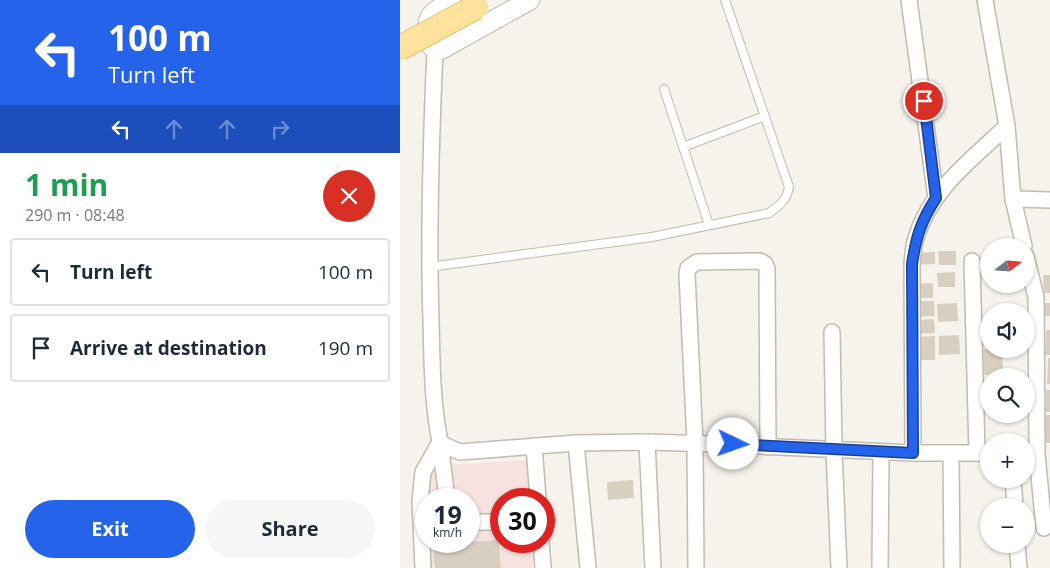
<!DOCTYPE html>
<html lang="en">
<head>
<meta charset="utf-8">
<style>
	:root { --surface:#fff; --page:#f6f6f7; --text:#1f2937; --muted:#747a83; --line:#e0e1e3; --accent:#2563eb }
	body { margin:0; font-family:"Open Sans",sans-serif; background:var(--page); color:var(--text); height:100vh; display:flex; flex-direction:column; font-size:19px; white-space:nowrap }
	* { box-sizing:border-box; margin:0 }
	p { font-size:16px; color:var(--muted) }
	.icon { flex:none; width:28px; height:28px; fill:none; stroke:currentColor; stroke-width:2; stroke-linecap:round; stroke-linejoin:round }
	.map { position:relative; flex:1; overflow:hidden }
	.details { display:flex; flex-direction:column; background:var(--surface); width:400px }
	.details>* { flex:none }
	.banner { background:#2563eb; color:#fff; overflow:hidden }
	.needle { width:32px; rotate:73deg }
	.buttons { position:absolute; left:580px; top:238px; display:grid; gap:10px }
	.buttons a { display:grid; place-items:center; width:55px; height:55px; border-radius:50%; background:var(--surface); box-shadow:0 1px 4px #0004; font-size:25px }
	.speed { position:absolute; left:15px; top:488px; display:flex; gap:10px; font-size:25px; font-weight:700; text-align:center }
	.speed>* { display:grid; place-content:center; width:65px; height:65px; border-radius:50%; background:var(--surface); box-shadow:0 1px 4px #0004; line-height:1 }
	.speed small { font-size:12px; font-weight:400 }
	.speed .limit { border:8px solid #d22; background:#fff; color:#111 }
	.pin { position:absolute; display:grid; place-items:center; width:42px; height:42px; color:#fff; margin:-21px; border:2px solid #fff; border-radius:50%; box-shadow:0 1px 5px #0007 }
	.me { position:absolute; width:55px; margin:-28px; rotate:93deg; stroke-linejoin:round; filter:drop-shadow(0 0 4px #0008) }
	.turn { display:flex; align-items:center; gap:18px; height:105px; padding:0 25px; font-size:22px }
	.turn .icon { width:65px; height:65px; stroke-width:2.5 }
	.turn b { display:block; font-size:35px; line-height:42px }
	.lanes { display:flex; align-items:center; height:48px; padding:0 25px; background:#0003; justify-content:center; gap:25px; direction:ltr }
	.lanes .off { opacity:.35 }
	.round { display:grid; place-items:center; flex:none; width:52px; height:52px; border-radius:26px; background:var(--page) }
	.headline { display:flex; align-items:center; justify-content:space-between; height:85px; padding:0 25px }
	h1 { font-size:30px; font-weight:700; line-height:38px; color:#1e9e55 }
	.cta { display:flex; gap:10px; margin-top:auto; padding:10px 25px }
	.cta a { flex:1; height:58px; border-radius:30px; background:var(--accent); color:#fff; font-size:20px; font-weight:700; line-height:58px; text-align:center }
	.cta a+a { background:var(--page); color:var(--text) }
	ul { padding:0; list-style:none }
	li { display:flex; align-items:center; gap:15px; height:68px; margin:0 10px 8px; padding:0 15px; border:2px solid var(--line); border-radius:5px }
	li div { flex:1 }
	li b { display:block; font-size:19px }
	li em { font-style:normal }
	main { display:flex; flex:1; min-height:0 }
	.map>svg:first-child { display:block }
	.medical { fill:#f6e3e0 }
	.building { fill:#d8cfc1 }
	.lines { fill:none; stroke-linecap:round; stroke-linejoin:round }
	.service-casing { stroke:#c2bbae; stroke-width:10 }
	.minor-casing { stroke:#c2bbae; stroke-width:18 }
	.tertiary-casing { stroke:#c2bbae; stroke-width:21 }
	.service { stroke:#fff; stroke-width:8 }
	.minor { stroke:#fff; stroke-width:15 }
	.tertiary { stroke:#fff; stroke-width:19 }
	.primary-bridge-casing { stroke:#e6c16a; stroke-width:26; stroke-linecap:butt }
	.primary-bridge { stroke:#ffe39c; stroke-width:24 }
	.route-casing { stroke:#184099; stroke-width:12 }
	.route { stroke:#2563eb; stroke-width:9 }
</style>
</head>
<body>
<main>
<section class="details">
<div class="banner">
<div class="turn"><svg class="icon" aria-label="left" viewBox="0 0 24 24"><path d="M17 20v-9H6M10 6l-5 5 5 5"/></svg><div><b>100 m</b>Turn left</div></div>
<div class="lanes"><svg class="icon" aria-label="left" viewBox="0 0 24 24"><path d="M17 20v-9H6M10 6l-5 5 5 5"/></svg><svg class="icon off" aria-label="ahead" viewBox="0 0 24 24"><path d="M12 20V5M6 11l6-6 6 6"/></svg><svg class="icon off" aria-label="ahead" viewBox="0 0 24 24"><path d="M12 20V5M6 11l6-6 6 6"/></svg><svg class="icon off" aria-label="right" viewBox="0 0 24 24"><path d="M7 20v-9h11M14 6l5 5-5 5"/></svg></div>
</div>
<div class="headline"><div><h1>1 min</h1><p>290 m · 08:48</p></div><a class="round" style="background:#d93025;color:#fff"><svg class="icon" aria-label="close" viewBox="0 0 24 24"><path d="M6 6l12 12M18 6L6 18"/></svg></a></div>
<ul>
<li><svg class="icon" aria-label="left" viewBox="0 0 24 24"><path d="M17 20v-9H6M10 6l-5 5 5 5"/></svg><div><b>Turn left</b></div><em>100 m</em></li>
<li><svg class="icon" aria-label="arrive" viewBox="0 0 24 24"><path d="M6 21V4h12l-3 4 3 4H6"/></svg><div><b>Arrive at destination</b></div><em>190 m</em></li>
</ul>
<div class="cta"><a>Exit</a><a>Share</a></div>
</section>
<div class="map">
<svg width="650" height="568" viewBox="0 0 650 568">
	<rect width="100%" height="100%" fill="#f6f3ec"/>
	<polygon class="medical" points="127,460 129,499 101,499 101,541 131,541 133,568 29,568 28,541 69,541 69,499 27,499 31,466"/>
	<g class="building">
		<polygon points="538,251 556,251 556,265 539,265"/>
		<polygon points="535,252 535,264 515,265 515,253"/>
		<polygon points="555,272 555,287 538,287 537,273"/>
		<polygon points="643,275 650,275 650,293 644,293"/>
		<polygon points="533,283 533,298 515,298 515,284"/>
		<polygon points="515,301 534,301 535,316 515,317"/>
		<polygon points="557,303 558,321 538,322 537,304"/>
		<polygon points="644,303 650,303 650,316 643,316"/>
		<rect x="626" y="313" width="5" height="14"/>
		<polygon points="534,319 535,333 517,334 516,320"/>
		<polygon points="646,330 650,330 650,355 645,355"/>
		<polygon points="559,335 560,354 539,355 539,336"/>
		<polygon points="535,336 535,360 516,360 515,337"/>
		<polygon points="583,349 602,349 603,374 584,375"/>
		<polygon points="648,358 650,358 650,384 647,384"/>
		<rect x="585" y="380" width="4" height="23"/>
		<rect x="646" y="390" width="4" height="22"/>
		<polygon points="645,415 650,415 650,443 646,443"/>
		<polygon points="233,480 234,498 208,500 207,482"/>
		<polygon points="98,540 101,568 35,568 33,545"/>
	</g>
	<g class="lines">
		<g class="service-casing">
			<g id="service">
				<polyline points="264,89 309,225"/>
				<polyline points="283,147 365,116"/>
				<path d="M 29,267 L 252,237 L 369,213 C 379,206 387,200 389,187 L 325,0"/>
			</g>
		</g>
		<g class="minor-casing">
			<g id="minor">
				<polyline points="509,0 536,198"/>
				<polyline points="585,0 607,126 613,199 624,246"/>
				<path d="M 35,50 C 31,140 28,230 31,320 C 32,362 32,401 40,442 L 46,446 L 60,452 L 176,443 L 247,442 L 315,444 L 513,453 L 589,453"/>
				<polyline points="613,199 650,200"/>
				<polyline points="626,256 636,297 637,454 644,528"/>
				<polyline points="572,261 577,453"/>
				<polyline points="432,332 434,450 439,568"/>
				<polyline points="40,442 47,499"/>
				<polyline points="247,442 253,568"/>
				<polyline points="176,443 188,568"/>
				<polyline points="134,446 138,499"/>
				<path d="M 513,453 L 512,264 C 513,256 513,246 516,238 C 530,190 572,159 607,126"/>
				<polyline points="551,454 552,568"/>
				<polyline points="613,479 615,506"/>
				<polyline points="69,522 101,522"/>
				<polyline points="141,541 143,568"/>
				<polyline points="617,544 619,568"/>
				<polyline points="23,568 20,501 23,472 40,442"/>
				<polyline points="296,568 295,443 287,274 288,268 297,262 360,261 365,264 367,269 368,447"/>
				<polyline points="480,568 481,452"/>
			</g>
		</g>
		<g class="tertiary-casing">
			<path id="tertiary" d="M 54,0 C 36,11 25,12 28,36 C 29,42 30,45 35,50 L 42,49 L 130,0"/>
		</g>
		<use href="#service" class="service"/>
		<use href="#minor" class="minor"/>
		<use href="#tertiary" class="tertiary"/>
		<g class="primary-bridge-casing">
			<polyline id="primary-bridge" points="0,48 76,7"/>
		</g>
		<use href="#primary-bridge" class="primary-bridge"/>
	</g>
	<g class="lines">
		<g class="route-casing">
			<path id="route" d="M 333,444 L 513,453 L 512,264 C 516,237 521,221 536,198 L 524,101"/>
		</g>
		<use href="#route" class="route"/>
	</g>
</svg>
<div class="buttons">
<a><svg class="needle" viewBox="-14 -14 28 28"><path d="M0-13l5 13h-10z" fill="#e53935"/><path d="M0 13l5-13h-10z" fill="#747a83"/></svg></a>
<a><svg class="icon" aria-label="sound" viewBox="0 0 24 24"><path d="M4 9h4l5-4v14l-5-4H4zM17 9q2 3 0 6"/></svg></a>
<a><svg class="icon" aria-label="search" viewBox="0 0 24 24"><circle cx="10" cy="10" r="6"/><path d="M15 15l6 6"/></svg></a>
<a>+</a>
<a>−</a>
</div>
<div class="speed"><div>19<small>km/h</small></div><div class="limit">30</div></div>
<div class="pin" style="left:524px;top:101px;background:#d93025"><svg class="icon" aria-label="arrive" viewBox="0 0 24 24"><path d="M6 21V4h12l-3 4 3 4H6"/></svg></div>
<svg class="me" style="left:333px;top:444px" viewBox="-20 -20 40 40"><circle r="19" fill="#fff"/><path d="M0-13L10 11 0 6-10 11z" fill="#2563eb"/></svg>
</div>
</main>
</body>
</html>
